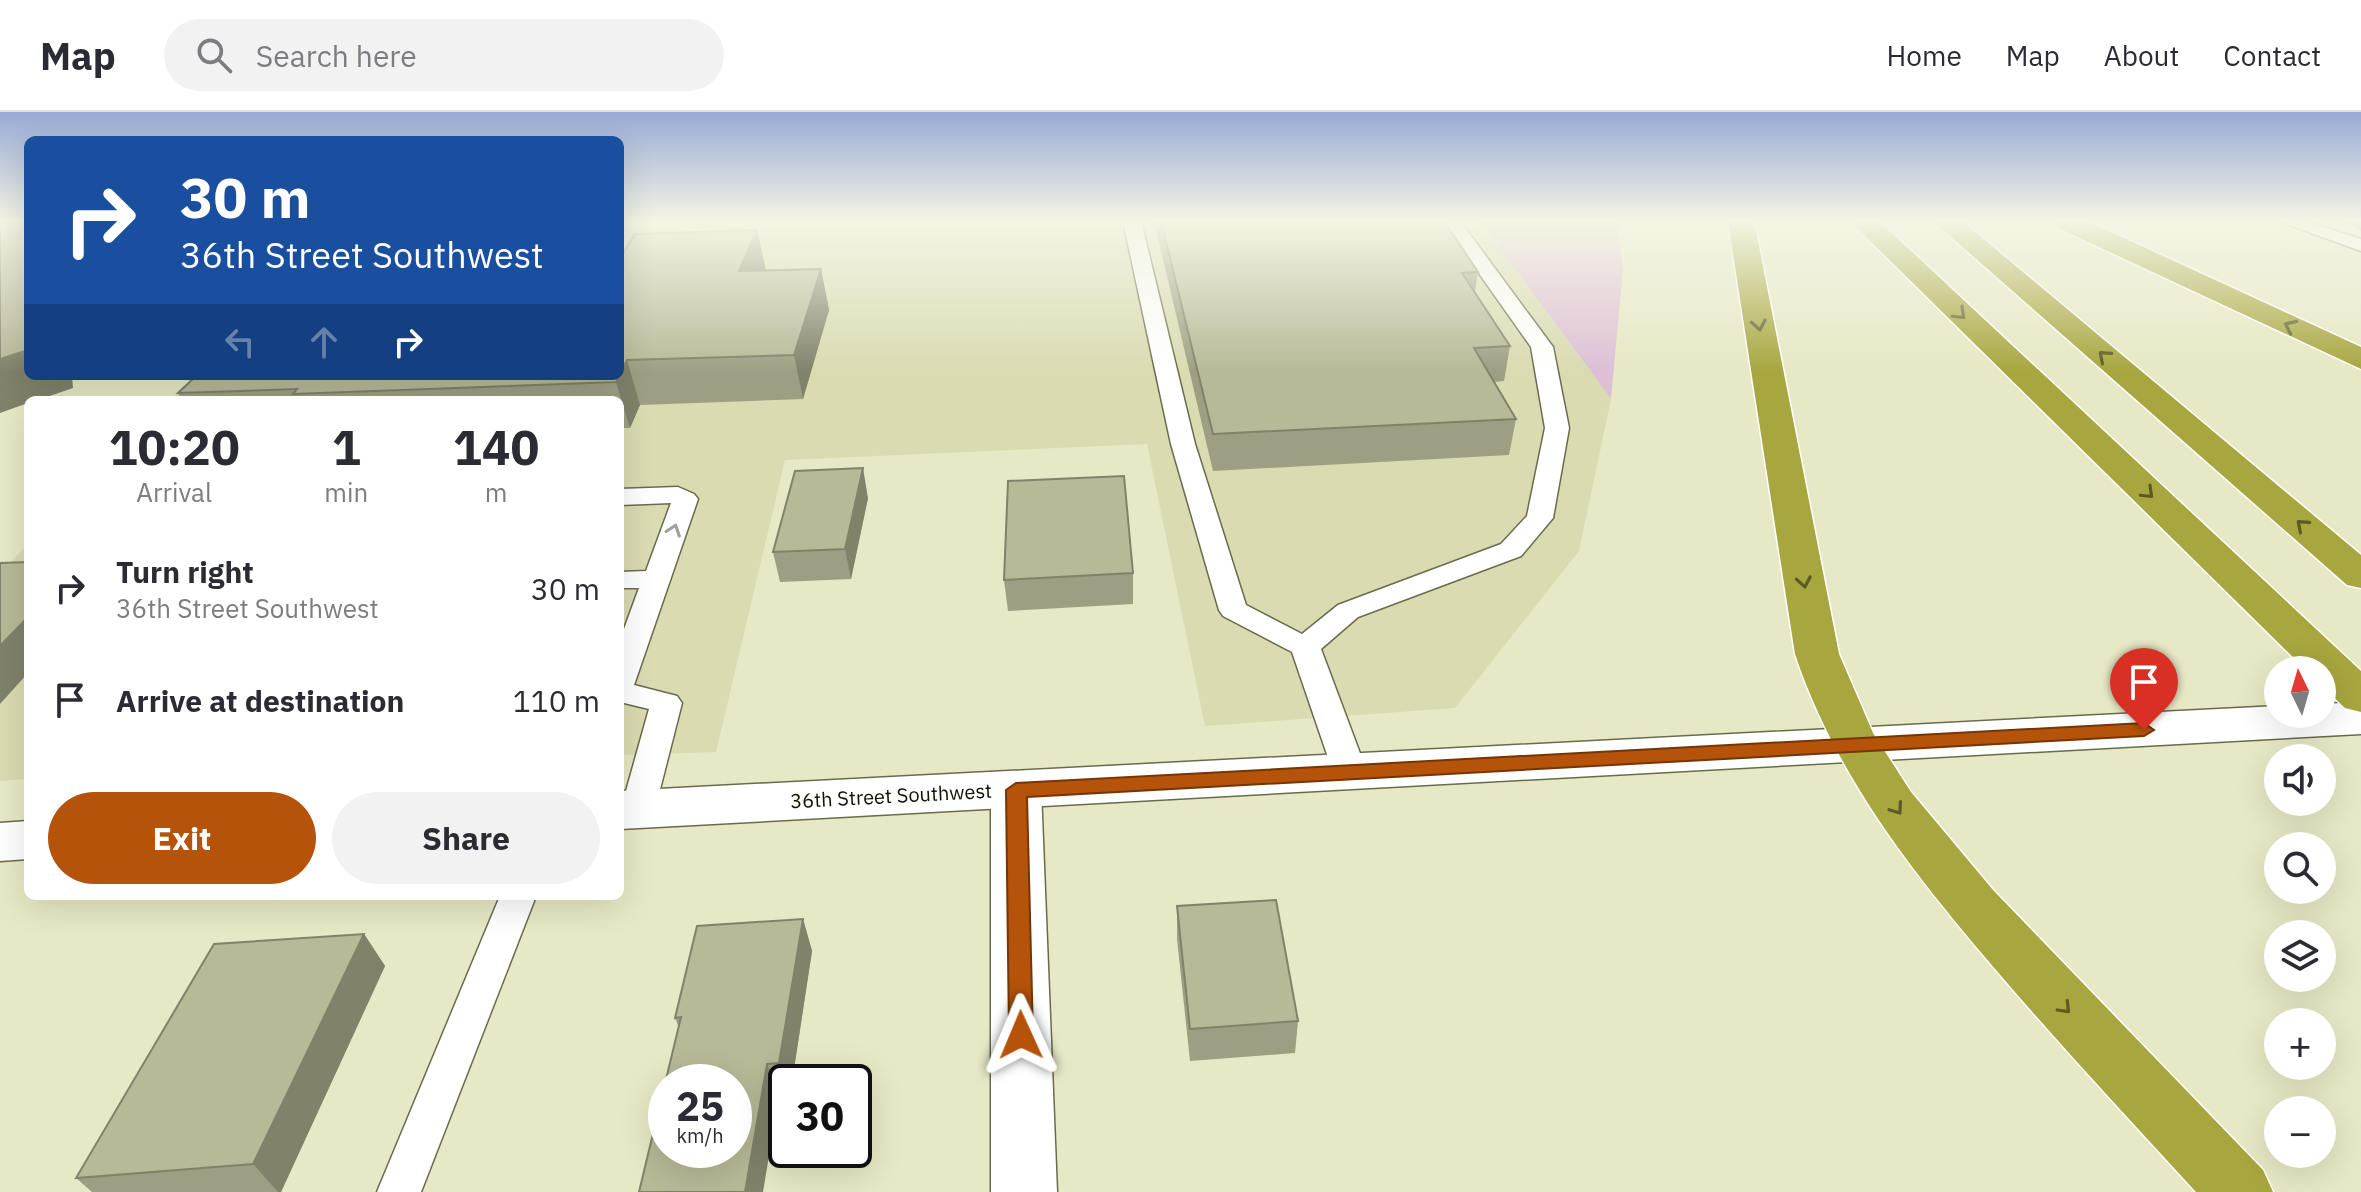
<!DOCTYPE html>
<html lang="en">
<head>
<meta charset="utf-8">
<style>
	:root { --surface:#fff; --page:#f2f2f3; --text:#2b2b33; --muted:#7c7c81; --line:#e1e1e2; --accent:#b45309 }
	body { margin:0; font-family:"IBM Plex Sans",sans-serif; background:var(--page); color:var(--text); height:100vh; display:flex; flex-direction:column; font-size:30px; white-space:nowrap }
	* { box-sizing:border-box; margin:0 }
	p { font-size:26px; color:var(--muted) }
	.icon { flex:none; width:44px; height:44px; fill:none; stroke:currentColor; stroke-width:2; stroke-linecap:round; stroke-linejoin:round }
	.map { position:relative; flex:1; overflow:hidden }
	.drawer { position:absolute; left:24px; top:284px; width:600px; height:504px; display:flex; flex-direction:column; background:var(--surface); border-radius:12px; box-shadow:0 8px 32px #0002 }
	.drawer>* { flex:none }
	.top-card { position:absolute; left:24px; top:24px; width:600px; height:244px; border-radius:12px; box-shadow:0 8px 32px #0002; background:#1a4fa0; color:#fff; overflow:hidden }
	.needle { width:52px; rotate:355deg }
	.controls { position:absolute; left:2264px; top:544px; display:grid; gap:16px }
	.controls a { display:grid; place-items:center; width:72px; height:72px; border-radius:50%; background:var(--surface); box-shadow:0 8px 32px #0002; font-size:40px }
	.speed { position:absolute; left:648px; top:952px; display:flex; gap:16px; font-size:40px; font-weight:700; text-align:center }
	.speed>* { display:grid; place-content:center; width:104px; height:104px; border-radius:50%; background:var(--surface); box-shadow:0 8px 32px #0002; line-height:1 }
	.speed small { font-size:20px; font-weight:400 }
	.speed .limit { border:4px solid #111; border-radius:12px; background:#fff; color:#111 }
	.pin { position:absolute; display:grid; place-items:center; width:68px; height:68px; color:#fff; margin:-82px -34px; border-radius:50% 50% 50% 0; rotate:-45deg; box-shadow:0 0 8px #0007 }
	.pin .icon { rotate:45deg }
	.me { position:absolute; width:88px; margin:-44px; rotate:359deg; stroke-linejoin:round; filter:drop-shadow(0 0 6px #0008) }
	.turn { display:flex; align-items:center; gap:28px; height:168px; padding:0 24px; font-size:36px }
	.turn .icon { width:104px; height:104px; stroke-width:2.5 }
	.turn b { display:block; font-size:56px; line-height:68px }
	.lanes { display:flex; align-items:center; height:76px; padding:0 24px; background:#0003; justify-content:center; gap:40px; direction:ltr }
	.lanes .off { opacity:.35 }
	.eta { display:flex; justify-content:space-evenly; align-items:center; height:136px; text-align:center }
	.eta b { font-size:48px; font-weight:800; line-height:56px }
	.button { display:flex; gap:16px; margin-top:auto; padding:16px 24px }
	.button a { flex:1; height:92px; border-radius:48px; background:var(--accent); color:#fff; font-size:32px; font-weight:800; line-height:92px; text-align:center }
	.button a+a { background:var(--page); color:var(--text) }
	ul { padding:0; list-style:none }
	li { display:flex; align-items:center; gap:24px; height:112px; padding:0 24px }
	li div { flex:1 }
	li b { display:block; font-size:30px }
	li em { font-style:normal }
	header { display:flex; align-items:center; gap:48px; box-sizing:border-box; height:112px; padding:0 40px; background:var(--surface); border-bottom:2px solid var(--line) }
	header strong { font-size:38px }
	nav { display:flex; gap:44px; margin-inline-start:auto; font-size:28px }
	.search { width:560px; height:72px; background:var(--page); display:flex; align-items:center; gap:20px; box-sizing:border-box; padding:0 28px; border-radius:44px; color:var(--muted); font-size:30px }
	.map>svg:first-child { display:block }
	.built { fill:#dadbb1 }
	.green { fill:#ddbfd6 }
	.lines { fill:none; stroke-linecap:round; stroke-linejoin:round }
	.service-casing { stroke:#6a6b4c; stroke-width:3 }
	.minor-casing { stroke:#6a6b4c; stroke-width:3 }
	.tertiary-casing { stroke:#6a6b4c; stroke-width:3 }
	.motorway-casing { stroke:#fff; stroke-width:3 }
	.service { fill:#fff; fill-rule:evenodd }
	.minor { fill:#fff; fill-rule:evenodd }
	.tertiary { fill:#fff; fill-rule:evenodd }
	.motorway { fill:#a7a63f; fill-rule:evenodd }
	.wall { fill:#9e9f82 }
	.shaded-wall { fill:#81826a }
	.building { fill:#b8b997; stroke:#81826a; stroke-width:2; fill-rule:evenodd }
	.oneway { stroke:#5c5c22 }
	.oneway2 { stroke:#a0a09b }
	.route { fill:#b45309; stroke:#753606; stroke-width:2 }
	.labels { text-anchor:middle; stroke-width:6; stroke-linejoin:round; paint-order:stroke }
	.street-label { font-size:20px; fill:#111105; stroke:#fff }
</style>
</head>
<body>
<header>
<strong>Map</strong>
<div class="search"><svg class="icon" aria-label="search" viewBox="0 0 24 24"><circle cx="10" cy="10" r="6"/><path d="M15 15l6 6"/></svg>Search here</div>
<nav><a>Home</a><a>Map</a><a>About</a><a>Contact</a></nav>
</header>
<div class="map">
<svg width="2361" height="1080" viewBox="0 0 2361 1080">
	<rect width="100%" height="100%" fill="#e7e8c5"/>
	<g class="built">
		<polygon points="620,109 1480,109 1611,287 1579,439 1455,596 1205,614 1147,332 785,348 716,640 620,643 620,288 171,288 195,264 620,264"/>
		<polygon points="28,432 28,667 0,669 0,461"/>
	</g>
	<polygon class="green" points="1480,109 1617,109 1623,157 1611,287"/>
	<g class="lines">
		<g class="service-casing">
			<g id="service">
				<polygon points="1123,109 1141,109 1195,332 1246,493 1302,522 1338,493 1501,432 1527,404 1545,316 1531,235 1442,109 1460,109 1553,235 1569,316 1553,406 1521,444 1358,505 1321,537 1367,660 1362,668 1350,672 1338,668 1333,660 1292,540 1223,504 1219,498 1171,332"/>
				<polygon points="2278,109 2306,109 2361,127 2361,139"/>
				<polygon points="678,375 694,382 698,387 634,573 677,584 682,591 655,697 650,706 638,710 626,706 621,697 649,597 620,590 620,528 639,476 620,476 620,460 646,459 671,391 620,393 620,377"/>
				<polygon points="500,784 536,784 421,1080 377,1080"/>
			</g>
		</g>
		<g class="minor-casing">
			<polygon id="minor" points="1016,660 1034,665 1041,678 1057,1080 991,1080 991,678 998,665"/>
		</g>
		<g class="tertiary-casing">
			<g id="tertiary">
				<polygon points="2361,590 2361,622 620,717 620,679 2278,594 2278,602 2322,602 2322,592"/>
				<polygon points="28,709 28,747 0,749 0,711"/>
			</g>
		</g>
		<g class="motorway-casing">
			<g id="motorway">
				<path d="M 1728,109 L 1754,109 L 1839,542 L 1873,621 L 1911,680 L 1993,778 L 2263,1058 L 2273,1080 L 2196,1080 C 2129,1007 2061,934 1996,858 C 1914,762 1836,664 1795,542 Z"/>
				<polygon points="1850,109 1879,109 2361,559 2361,600 2345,596 2322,574 2322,558 2306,558"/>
				<polygon points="1933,109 1962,109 2361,443 2361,476 2347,473"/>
				<polygon points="2052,109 2087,109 2361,235 2361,257 2056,115"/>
			</g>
		</g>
		<use href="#service" class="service"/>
		<use href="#minor" class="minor"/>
		<use href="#tertiary" class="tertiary"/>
		<use href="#motorway" class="motorway"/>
	</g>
	<g class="wall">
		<polygon points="1154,109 1444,109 1478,160 1475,180 1510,234 1504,269 1494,270 1516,307 1509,343 1213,359"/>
		<polygon points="2342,109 2361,109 2361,119"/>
		<polygon points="757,118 766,159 821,157 829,198 803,287 640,293 630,316 620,316 620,288 182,288 178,281 620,264 620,146"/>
		<polygon points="868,386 851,467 780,470 773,440"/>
		<polygon points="1133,461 1133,492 1008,499 1004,468"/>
		<polygon points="1177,794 1298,909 1295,941 1190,949 1177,827"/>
		<polygon points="803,807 812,839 792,970 786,970 786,983 779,983 679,916 675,906"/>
		<polygon points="364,822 385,854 281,1080 92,1080 76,1066"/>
	</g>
	<g class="shaded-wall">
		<polygon points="757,118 766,159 739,159"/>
		<polygon points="821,157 829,198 803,287 794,243"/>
		<polygon points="28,238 28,264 72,264 73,276 38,288 28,288 28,291 0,301 0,247"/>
		<polygon points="627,248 640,293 630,316 616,270"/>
		<polygon points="863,356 868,386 851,467 845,437"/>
		<polygon points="28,505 28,561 0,592 0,534"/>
		<polygon points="803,807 812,839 792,970 786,970 786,972 779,951"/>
		<polygon points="364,822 385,854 281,1080 278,1080 253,1052"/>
		<polygon points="767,952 779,983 763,1080 745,1080"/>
	</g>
	<g class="building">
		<polygon points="0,109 28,109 28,238 0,247"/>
		<polygon points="1161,109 1444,109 1478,160 1462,161 1510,234 1474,236 1516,307 1213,322"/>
		<polygon points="757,118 739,159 821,157 794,243 627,248 620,262 620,146 635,122"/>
		<polygon points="196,264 619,264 616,270 293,282 297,277 178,281"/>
		<polygon points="863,356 845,437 773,440 795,359"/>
		<polygon points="1124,364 1133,461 1004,468 1008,369"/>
		<polygon points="28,450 28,505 0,534 0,451"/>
		<polygon points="1276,788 1298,909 1190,917 1177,794"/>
		<path d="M 803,807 L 779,951 L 767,952 L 745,1080 L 639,1080 L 681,905 L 675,906 L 697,814 ZM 666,970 L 734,970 L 734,1038 L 666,1038 Z"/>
		<polygon points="364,822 253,1052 76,1066 214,832"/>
	</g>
	<defs><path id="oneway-chevron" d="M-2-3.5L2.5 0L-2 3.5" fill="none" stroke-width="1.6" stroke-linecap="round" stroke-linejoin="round" transform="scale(2)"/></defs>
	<g class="oneway">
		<use href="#oneway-chevron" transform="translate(1960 202) rotate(44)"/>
		<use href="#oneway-chevron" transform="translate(1759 213) rotate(80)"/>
		<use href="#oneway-chevron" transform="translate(2290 214) rotate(-155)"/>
		<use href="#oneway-chevron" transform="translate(2104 244) rotate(-139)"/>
		<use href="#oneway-chevron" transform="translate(2148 381) rotate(44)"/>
		<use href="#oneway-chevron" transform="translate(2302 413) rotate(-139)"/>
		<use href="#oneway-chevron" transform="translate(1804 470) rotate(80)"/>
		<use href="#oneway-chevron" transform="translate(1897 697) rotate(55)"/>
		<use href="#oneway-chevron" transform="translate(2065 896) rotate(46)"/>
	</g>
	<use class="oneway2" href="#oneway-chevron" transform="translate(674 418) rotate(-71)"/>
	<linearGradient id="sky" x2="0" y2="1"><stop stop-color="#98aad5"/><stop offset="0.42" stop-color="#f4f5e5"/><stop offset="1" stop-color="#f4f5e5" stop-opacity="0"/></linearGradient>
	<rect width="2361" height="260" fill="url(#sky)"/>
	<polygon class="route" points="2144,611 2154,618 2144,624 1027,685 1033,923 1030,930 1021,933 1012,930 1009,923 1006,678 1016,671"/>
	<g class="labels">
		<g class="street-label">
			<text transform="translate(891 684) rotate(-3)" y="7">36th Street Southwest</text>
		</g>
	</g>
</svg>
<div class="controls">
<a><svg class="needle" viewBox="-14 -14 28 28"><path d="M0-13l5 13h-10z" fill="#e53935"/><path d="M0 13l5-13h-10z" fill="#7c7c81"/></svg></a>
<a><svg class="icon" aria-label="sound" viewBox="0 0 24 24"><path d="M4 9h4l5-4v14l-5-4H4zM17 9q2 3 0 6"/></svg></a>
<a><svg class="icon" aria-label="search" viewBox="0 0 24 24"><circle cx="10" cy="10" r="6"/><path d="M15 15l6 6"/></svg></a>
<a><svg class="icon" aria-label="layers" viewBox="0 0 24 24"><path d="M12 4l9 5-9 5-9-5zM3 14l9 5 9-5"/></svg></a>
<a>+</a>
<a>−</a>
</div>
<div class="speed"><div>25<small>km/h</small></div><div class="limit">30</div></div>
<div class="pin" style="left:2144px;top:618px;background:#d93025"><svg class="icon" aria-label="arrive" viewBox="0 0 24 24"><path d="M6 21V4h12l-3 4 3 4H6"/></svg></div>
<svg class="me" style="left:1021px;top:923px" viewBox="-20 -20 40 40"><path d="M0-17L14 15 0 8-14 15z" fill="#b45309" stroke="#fff" stroke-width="4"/></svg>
<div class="top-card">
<div class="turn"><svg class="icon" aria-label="right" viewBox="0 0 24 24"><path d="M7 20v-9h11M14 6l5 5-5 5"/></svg><div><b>30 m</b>36th Street Southwest</div></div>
<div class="lanes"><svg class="icon off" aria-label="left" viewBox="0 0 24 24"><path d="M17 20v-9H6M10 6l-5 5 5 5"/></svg><svg class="icon off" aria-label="ahead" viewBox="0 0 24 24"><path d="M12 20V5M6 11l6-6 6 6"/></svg><svg class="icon" aria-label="right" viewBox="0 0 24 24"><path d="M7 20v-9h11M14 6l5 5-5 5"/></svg></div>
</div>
<section class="drawer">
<div class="eta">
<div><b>10:20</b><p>Arrival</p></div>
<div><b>1</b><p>min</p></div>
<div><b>140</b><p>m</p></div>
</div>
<ul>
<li><svg class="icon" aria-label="right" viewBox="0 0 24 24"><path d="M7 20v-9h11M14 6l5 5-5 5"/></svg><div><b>Turn right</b><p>36th Street Southwest</p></div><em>30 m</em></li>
<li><svg class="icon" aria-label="arrive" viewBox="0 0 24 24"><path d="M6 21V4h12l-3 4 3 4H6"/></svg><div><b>Arrive at destination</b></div><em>110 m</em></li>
</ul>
<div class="button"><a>Exit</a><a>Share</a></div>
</section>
</div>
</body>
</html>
